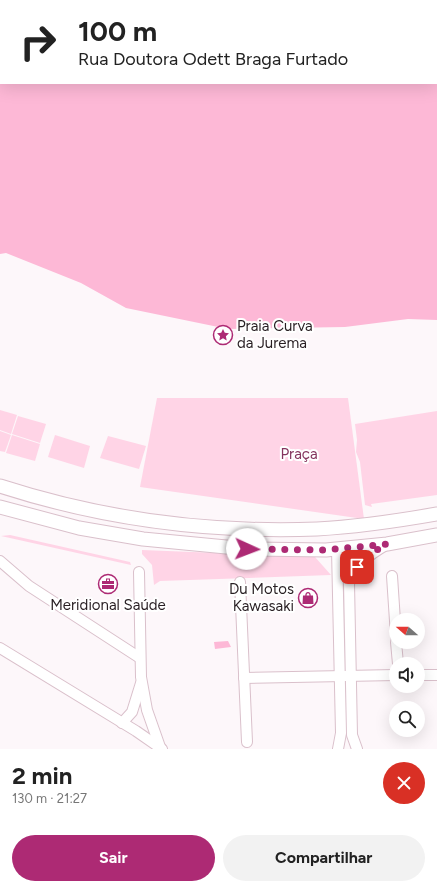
<!DOCTYPE html>
<html lang="pt">
<head>
<meta charset="utf-8">
<style>
	:root { --surface:#fff; --page:#f2f2f2; --text:#222; --muted:#767676; --accent:#ad2a74 }
	body { margin:0; font-family:Figtree,sans-serif; background:var(--page); color:var(--text); height:100vh; display:flex; flex-direction:column; font-size:15px; white-space:nowrap }
	* { box-sizing:border-box; margin:0 }
	p { font-size:13px; color:var(--muted) }
	.icon { flex:none; width:22px; height:22px; fill:none; stroke:currentColor; stroke-width:2; stroke-linecap:round; stroke-linejoin:round }
	.map { position:relative; height:749px; overflow:hidden }
	.sheet { display:flex; flex-direction:column; background:var(--surface); flex:1 }
	.sheet>* { flex:none }
	.hud { position:absolute; left:0px; top:0px; width:437px; height:84px; box-shadow:0 4px 16px #0002; background:#fff; color:var(--text); overflow:hidden }
	.needle { width:26px; rotate:290deg }
	.controls { position:absolute; left:389px; top:613px; display:grid; gap:8px }
	.controls a { display:grid; place-items:center; width:36px; height:36px; border-radius:50%; background:var(--surface); box-shadow:0 4px 16px #0002; font-size:20px }
	.pin { position:absolute; display:grid; place-items:center; width:34px; height:34px; color:#fff; margin:-17px; border-radius:8px; box-shadow:0 2px 6px #0006 }
	.me { position:absolute; width:44px; margin:-22px; rotate:92deg; stroke-linejoin:round; filter:drop-shadow(0 0 3px #0008) }
	.turn { display:flex; align-items:center; gap:14px; height:84px; padding:0 12px; font-size:18px }
	.turn .icon { width:52px; height:52px; stroke-width:2.5 }
	.turn b { display:block; font-size:28px; line-height:34px }
	.round { display:grid; place-items:center; flex:none; width:42px; height:42px; border-radius:21px; background:var(--page) }
	.headline { display:flex; align-items:center; justify-content:space-between; height:68px; padding:0 12px }
	h1 { font-size:24px; font-weight:700; line-height:30px }
	.cta { display:flex; gap:8px; margin-top:auto; padding:8px 12px }
	.cta a { flex:1; height:46px; border-radius:24px; background:var(--accent); color:#fff; font-size:16px; font-weight:700; line-height:46px; text-align:center }
	.cta a+a { background:var(--page); color:var(--text) }
	.map>svg:first-child { display:block }
	.green { fill:#ffd4e6 }
	.water { fill:#fdb8d6; fill-rule:evenodd }
	.lines { fill:none; stroke-linecap:round; stroke-linejoin:round }
	.minor-casing { stroke:#dac0cb; stroke-width:12 }
	.major-casing { stroke:#dac0cb; stroke-width:15 }
	.minor { stroke:#fff; stroke-width:10 }
	.major { stroke:#fff; stroke-width:13 }
	.route { stroke:#ad2a74; stroke-width:7; stroke-dasharray:0 12.6 }
	.labels { text-anchor:middle; stroke-width:4; stroke-linejoin:round; paint-order:stroke }
	.poi-label { font-size:15px; fill:#281f23; stroke:#fff; text-anchor:start }
	.park-label { font-size:15px; fill:#84355e; stroke:#fff }
</style>
</head>
<body>
<div class="map">
<svg width="437" height="749" viewBox="0 0 437 749">
	<rect width="100%" height="100%" fill="#fdf7fa"/>
	<g class="green">
		<polygon points="157,398 348,398 364,519 140,487"/>
		<polygon points="0,410 17,415 11,434 0,430"/>
		<polygon points="437,411 437,495 371,504 372,507 365,505 360,462 356,452 357,440 355,424"/>
		<polygon points="18,416 46,424 40,443 12,434"/>
		<polygon points="0,431 11,435 5,452 0,451"/>
		<polygon points="12,435 40,444 35,461 6,453"/>
		<polygon points="55,435 90,446 84,468 48,457"/>
		<polygon points="108,436 146,446 139,469 100,458"/>
		<polygon points="10,535 130,562 131,565 1,536"/>
		<polygon points="142,550 315,557 331,575 160,581 154,585 152,565 142,554"/>
	</g>
	<g class="water">
		<path d="M 0,0 L 437,0 L 437,320 L 408,319 L 345,327 L 228,329 L 126,308 L 81,283 L 6,253 L 0,254 ZM 1,1 L 436,1 L 436,83 L 1,83 Z"/>
		<polygon points="228,641 231,647 215,649 214,642"/>
	</g>
	<g class="lines">
		<g class="minor-casing">
			<g id="minor">
				<polyline points="337,549 341,733 338,749"/>
				<polyline points="0,561 29,586 140,658"/>
				<polyline points="139,572 141,677 147,710 160,747"/>
				<polyline points="392,576 396,636"/>
				<polyline points="240,582 247,742"/>
				<polyline points="396,642 398,664"/>
				<polyline points="0,648 136,731 162,749"/>
				<polyline points="418,675 437,675"/>
				<polyline points="244,678 396,675"/>
				<polyline points="122,723 132,712 141,683"/>
				<path d="M 357,749 L 352,735 L 349,583 C 360,562 367,556 386,545"/>
			</g>
		</g>
		<g class="major-casing">
			<g id="major">
				<path d="M 0,486 C 102,519 210,533 317,529 C 357,527 397,521 437,514"/>
				<polyline points="0,507 79,528 143,539 247,549 326,550 387,544 437,535"/>
			</g>
		</g>
		<use href="#minor" class="minor"/>
		<use href="#major" class="major"/>
	</g>
	<g class="lines">
		<polyline class="route" points="247,549 326,550 387,544 367,556 357,567"/>
	</g>
	<defs>
		<g id="sight-ring" transform="scale(1)"><circle r="9.5" fill="#fff" stroke="#ad2a74" stroke-width="1.5"/><path d="M0-6L1.8-2.2L6-1.7L2.9 1.2L3.7 5.4L0 3.3L-3.7 5.4L-2.9 1.2L-6-1.7L-1.8-2.2Z" fill="#ad2a74"/></g>
		<g id="office-ring" transform="scale(1)"><circle r="9.5" fill="#fff" stroke="#ad2a74" stroke-width="1.5"/><path d="M-6-3h4V-5.5h4V-3h4V5H-6ZM-1-4.5V-3h2v-1.5ZM-6 0V1H6V0Z" fill="#ad2a74"/></g>
		<g id="shop-ring" transform="scale(1)"><circle r="9.5" fill="#fff" stroke="#ad2a74" stroke-width="1.5"/><path d="M-5-2.5h2.3a2.7 3.5 0 0 1 5.4 0H5L5.5 6h-11ZM-1.5-2.5h3a1.5 2.3 0 0 0-3 0Z" fill="#ad2a74"/></g>
	</defs>
	<g fill-rule="evenodd">
		<use href="#sight-ring" x="223" y="335"/>
		<use href="#office-ring" x="108" y="584"/>
		<use href="#shop-ring" x="308" y="598"/>
	</g>
	<g class="labels">
		<g class="poi-label">
			<text x="237" y="331">Praia Curva<tspan x="237" dy="17">da Jurema</tspan></text>
			<text x="294" y="594" text-anchor="end">Du Motos<tspan x="294" dy="17">Kawasaki</tspan></text>
			<text x="108" y="610" text-anchor="middle">Meridional Saúde</text>
		</g>
		<g class="park-label">
			<text x="299" y="459">Praça</text>
		</g>
	</g>
</svg>
<div class="controls">
<a><svg class="needle" viewBox="-14 -14 28 28"><path d="M0-13l5 13h-10z" fill="#e53935"/><path d="M0 13l5-13h-10z" fill="#767676"/></svg></a>
<a><svg class="icon" aria-label="sound" viewBox="0 0 24 24"><path d="M4 9h4l5-4v14l-5-4H4zM17 9q2 3 0 6"/></svg></a>
<a><svg class="icon" aria-label="search" viewBox="0 0 24 24"><circle cx="10" cy="10" r="6"/><path d="M15 15l6 6"/></svg></a>
</div>
<div class="pin" style="left:357px;top:567px;background:#d93025"><svg class="icon" aria-label="arrive" viewBox="0 0 24 24"><path d="M6 21V4h12l-3 4 3 4H6"/></svg></div>
<svg class="me" style="left:247px;top:549px" viewBox="-20 -20 40 40"><circle r="19" fill="#fff"/><path d="M0-13L10 11 0 6-10 11z" fill="#ad2a74"/></svg>
<div class="hud">
<div class="turn"><svg class="icon" aria-label="right" viewBox="0 0 24 24"><path d="M7 20v-9h11M14 6l5 5-5 5"/></svg><div><b>100 m</b>Rua Doutora Odett Braga Furtado</div></div>
</div>
</div>
<section class="sheet">
<div class="headline"><div><h1>2 min</h1><p>130 m · 21:27</p></div><a class="round" style="background:#d93025;color:#fff"><svg class="icon" aria-label="close" viewBox="0 0 24 24"><path d="M6 6l12 12M18 6L6 18"/></svg></a></div>
<div class="cta"><a>Sair</a><a>Compartilhar</a></div>
</section>
</body>
</html>
